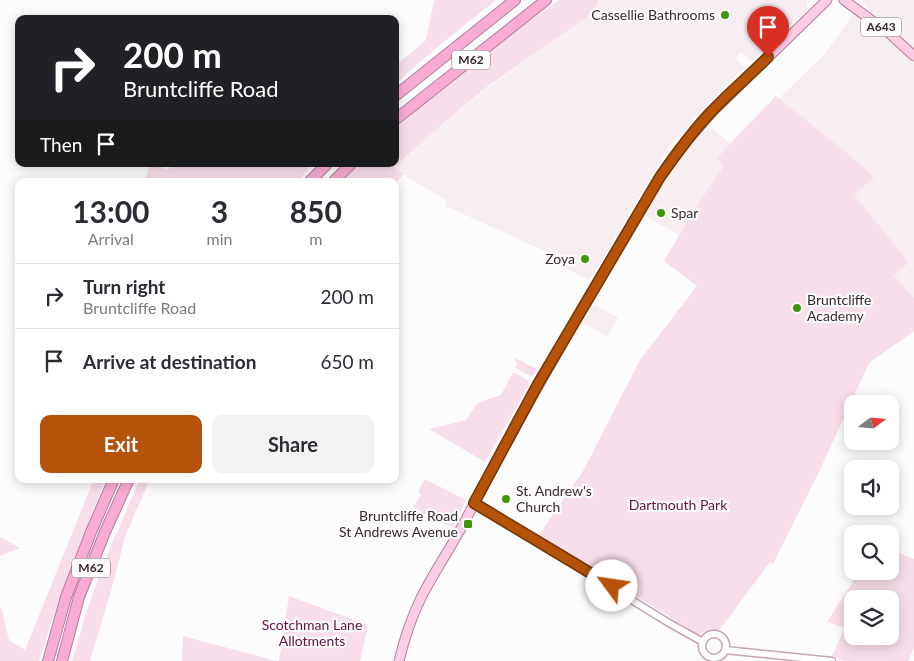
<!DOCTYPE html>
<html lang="en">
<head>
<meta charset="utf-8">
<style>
	:root { --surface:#fff; --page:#f2f2f3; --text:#2b2b33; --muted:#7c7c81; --line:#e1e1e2; --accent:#b45309 }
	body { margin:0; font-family:Lato,sans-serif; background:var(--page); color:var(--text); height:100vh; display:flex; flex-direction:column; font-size:19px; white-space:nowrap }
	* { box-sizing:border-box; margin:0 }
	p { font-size:16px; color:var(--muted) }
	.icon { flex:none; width:28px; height:28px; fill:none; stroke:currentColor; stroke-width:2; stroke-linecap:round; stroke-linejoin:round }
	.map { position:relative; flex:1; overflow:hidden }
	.side { position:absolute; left:15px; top:178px; width:384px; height:305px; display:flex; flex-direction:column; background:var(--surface); border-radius:10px; box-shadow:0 2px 12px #0003 }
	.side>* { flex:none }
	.guide { position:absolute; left:15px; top:15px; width:384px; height:152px; border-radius:10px; box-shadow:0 2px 12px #0003; background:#202124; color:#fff; overflow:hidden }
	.needle { width:32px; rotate:74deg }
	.buttons { position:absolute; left:844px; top:395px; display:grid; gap:10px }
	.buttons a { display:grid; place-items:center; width:55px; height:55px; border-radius:10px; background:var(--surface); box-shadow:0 2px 12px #0003; font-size:25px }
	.pin { position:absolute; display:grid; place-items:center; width:42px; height:42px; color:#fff; margin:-51px -21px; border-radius:50% 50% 50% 0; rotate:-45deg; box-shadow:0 0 5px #0007 }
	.pin .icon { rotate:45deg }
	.me { position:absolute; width:55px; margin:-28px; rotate:301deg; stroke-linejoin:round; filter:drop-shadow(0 0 4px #0008) }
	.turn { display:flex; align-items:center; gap:18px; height:105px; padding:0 25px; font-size:22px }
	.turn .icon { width:65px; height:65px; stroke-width:2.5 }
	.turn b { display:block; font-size:35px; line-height:42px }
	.then { display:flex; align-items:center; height:48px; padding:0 25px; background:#0003; gap:10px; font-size:19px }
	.eta { display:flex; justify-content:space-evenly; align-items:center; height:85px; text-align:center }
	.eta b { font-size:30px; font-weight:700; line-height:35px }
	.cta { display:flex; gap:10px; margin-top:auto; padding:10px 25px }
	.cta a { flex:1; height:58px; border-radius:10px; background:var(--accent); color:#fff; font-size:20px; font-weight:700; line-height:58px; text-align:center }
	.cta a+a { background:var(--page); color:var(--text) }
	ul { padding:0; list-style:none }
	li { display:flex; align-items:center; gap:15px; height:65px; padding:0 25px; border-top:1px solid var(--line) }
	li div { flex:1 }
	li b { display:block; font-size:19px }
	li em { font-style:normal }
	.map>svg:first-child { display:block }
	.built { fill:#f7eef2 }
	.green { fill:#f8deea; fill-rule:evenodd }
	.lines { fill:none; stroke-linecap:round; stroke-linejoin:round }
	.tertiary-casing { stroke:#c5a4b4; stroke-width:9 }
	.primary-casing { stroke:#b57e9a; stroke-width:11 }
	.motorway-casing { stroke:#b57e9a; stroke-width:12 }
	.tertiary { stroke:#fff; stroke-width:6 }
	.primary { stroke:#fbcde5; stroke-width:9 }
	.motorway { stroke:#f9acd3; stroke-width:10 }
	.route-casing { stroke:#753606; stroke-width:12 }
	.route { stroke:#b45309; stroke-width:9 }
	.poi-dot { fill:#3f960c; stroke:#fcfcfc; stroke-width:2 }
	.labels { text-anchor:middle; stroke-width:4.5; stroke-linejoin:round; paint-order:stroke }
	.shield { fill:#fcfcfc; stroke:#72696d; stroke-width:1 }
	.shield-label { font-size:12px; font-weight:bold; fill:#372a30 }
	.poi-label { font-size:14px; fill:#372a30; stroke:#fcfcfc; text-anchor:end }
	.park-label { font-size:14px; fill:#651145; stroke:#fcfcfc }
</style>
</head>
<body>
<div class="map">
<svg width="914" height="661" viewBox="0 0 914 661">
	<rect width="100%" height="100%" fill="#fcfcfc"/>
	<g class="built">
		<polygon points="599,0 807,0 807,10 751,61 740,52 736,59 745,67 697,115 669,148 637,200 598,267 589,280 559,265 551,254 446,206 446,200 394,169 440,126 487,88 594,12"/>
		<polygon points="862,0 914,0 914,49 871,13 863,3"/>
		<polygon points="854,13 886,38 914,64 914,331 869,363 817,476 640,360 697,286 664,261 679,235 645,216 663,184 679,162 692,145 709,126 730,143 776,96 779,98 824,55"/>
		<polygon points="594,304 618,318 607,337 583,323"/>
	</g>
	<g class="green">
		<polygon points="434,0 496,0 441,44 395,84 395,66 426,40"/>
		<polygon points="559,0 599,0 594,12 487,87 440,126 394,168 404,174 395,184 395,181 343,181 360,164 395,164 395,130 424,103 489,50"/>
		<path d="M 776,96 L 864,167 L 874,178 L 854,195 L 909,262 L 894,276 L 914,298 L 914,331 L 869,363 L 817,476 L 773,564 L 770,562 L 718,632 C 712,631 704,630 699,635 L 538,536 L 583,471 L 640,360 L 697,286 L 664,261 L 696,207 L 724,166 L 716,159 Z"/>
		<polygon points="151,164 155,164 167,170 174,164 313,164 298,181 144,181"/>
		<polygon points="515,358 537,369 534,375 531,376 515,368 517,364"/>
		<polygon points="513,372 528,380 529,385 485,462 429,429 466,420 477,403 501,395"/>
		<path d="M 94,479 L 106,479 C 81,538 58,599 39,661 L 0,661 L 0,609 L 1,607 L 9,640 L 25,650 Z"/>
		<polygon points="140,479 150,479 125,537 113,584 90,661 72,661 86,613 105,560"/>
		<polygon points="425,479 466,500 454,526 447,525 413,508 421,494 418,492"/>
		<polygon points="0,537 20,548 0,556"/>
		<path d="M 890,549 L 914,559 L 914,648 L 908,661 L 845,661 L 832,656 L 845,628 L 827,622 L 860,571 L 890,571 ZM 852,599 L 890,599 L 890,636 L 852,636 Z"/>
		<polygon points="289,596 368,625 360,661 279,661"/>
		<polygon points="183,636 277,661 182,661"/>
	</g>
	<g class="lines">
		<g class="tertiary-casing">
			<g id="tertiary">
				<polyline points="474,503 669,623 703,642"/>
				<circle cx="714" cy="646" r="12"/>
				<polyline points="725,650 832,661"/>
			</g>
		</g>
		<g class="primary-casing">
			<g id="primary">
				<polyline points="844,0 890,34 914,56"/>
				<path d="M 399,661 C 404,640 411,619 420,600 C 433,573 451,548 465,521 C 526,404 592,290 660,177 L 680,149 L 713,111 L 827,0"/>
			</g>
		</g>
		<g class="motorway-casing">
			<g id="motorway">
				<polyline points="395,96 515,0"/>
				<polyline points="395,120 546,0"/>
				<polyline points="310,181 327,164"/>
				<polyline points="334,181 351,164"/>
				<polyline points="48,661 66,597 91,532 114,479"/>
				<polyline points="62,661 79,597 105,532 129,479"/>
			</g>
		</g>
		<use href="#tertiary" class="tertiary"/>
		<use href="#primary" class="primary"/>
		<use href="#motorway" class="motorway"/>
	</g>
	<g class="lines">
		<g class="route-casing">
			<path id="route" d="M 612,586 L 474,503 L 538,384 L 660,177 C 676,154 692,132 711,112 C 729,93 749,76 768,57"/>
		</g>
		<use href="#route" class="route"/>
	</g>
	<g class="poi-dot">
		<circle cx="725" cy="15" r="5"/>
		<circle cx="661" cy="213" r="5"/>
		<circle cx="585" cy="259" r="5"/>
		<circle cx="797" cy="308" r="5"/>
		<circle cx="506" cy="499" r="5"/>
		<rect x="463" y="519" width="10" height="10" rx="2.5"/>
	</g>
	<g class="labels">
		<g class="shield">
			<rect x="861" y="17.5" width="40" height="19" rx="4"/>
			<rect x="452" y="50.5" width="38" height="19" rx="4"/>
			<rect x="72" y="558.5" width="38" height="19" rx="4"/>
		</g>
		<g class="shield-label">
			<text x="881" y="31">A643</text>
			<text x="471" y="64">M62</text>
			<text x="91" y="572">M62</text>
		</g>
		<g class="poi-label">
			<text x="715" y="20">Cassellie Bathrooms</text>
			<text x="671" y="218" text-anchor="start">Spar</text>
			<text x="575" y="264">Zoya</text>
			<text x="807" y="305" text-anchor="start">Bruntcliffe<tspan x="807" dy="16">Academy</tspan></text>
			<text x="516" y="496" text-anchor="start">St. Andrew's<tspan x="516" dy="16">Church</tspan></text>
			<text x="458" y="521">Bruntcliffe Road<tspan x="458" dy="16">St Andrews Avenue</tspan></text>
		</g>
		<g class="park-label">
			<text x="678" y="510">Dartmouth Park</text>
			<text x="312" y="630">Scotchman Lane<tspan x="312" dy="16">Allotments</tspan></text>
		</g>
	</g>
</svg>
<div class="buttons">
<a><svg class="needle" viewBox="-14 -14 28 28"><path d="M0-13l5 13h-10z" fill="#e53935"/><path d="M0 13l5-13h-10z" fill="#7c7c81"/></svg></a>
<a><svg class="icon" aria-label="sound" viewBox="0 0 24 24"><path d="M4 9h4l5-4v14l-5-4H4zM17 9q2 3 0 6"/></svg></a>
<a><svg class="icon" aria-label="search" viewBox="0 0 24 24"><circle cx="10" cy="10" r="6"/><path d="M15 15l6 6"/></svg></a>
<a><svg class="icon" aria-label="layers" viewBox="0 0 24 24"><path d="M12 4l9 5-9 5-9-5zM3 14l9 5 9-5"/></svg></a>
</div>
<div class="pin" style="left:768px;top:57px;background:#d93025"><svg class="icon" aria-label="arrive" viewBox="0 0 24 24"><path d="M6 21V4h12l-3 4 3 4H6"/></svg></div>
<svg class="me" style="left:612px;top:586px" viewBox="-20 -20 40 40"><circle r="19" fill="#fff"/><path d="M0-13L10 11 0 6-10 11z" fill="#b45309"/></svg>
<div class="guide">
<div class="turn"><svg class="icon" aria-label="right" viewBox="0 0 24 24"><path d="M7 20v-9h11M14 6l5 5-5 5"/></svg><div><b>200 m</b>Bruntcliffe Road</div></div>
<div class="then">Then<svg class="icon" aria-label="arrive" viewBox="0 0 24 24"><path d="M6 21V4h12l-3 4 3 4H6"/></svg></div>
</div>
<section class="side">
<div class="eta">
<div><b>13:00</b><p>Arrival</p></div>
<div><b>3</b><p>min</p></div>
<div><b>850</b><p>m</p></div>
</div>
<ul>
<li><svg class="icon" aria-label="right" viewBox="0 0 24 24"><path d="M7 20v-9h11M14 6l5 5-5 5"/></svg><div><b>Turn right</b><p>Bruntcliffe Road</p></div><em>200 m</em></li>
<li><svg class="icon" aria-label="arrive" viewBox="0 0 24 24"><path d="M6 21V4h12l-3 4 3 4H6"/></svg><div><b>Arrive at destination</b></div><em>650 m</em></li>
</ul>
<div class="cta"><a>Exit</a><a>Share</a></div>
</section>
</div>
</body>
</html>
